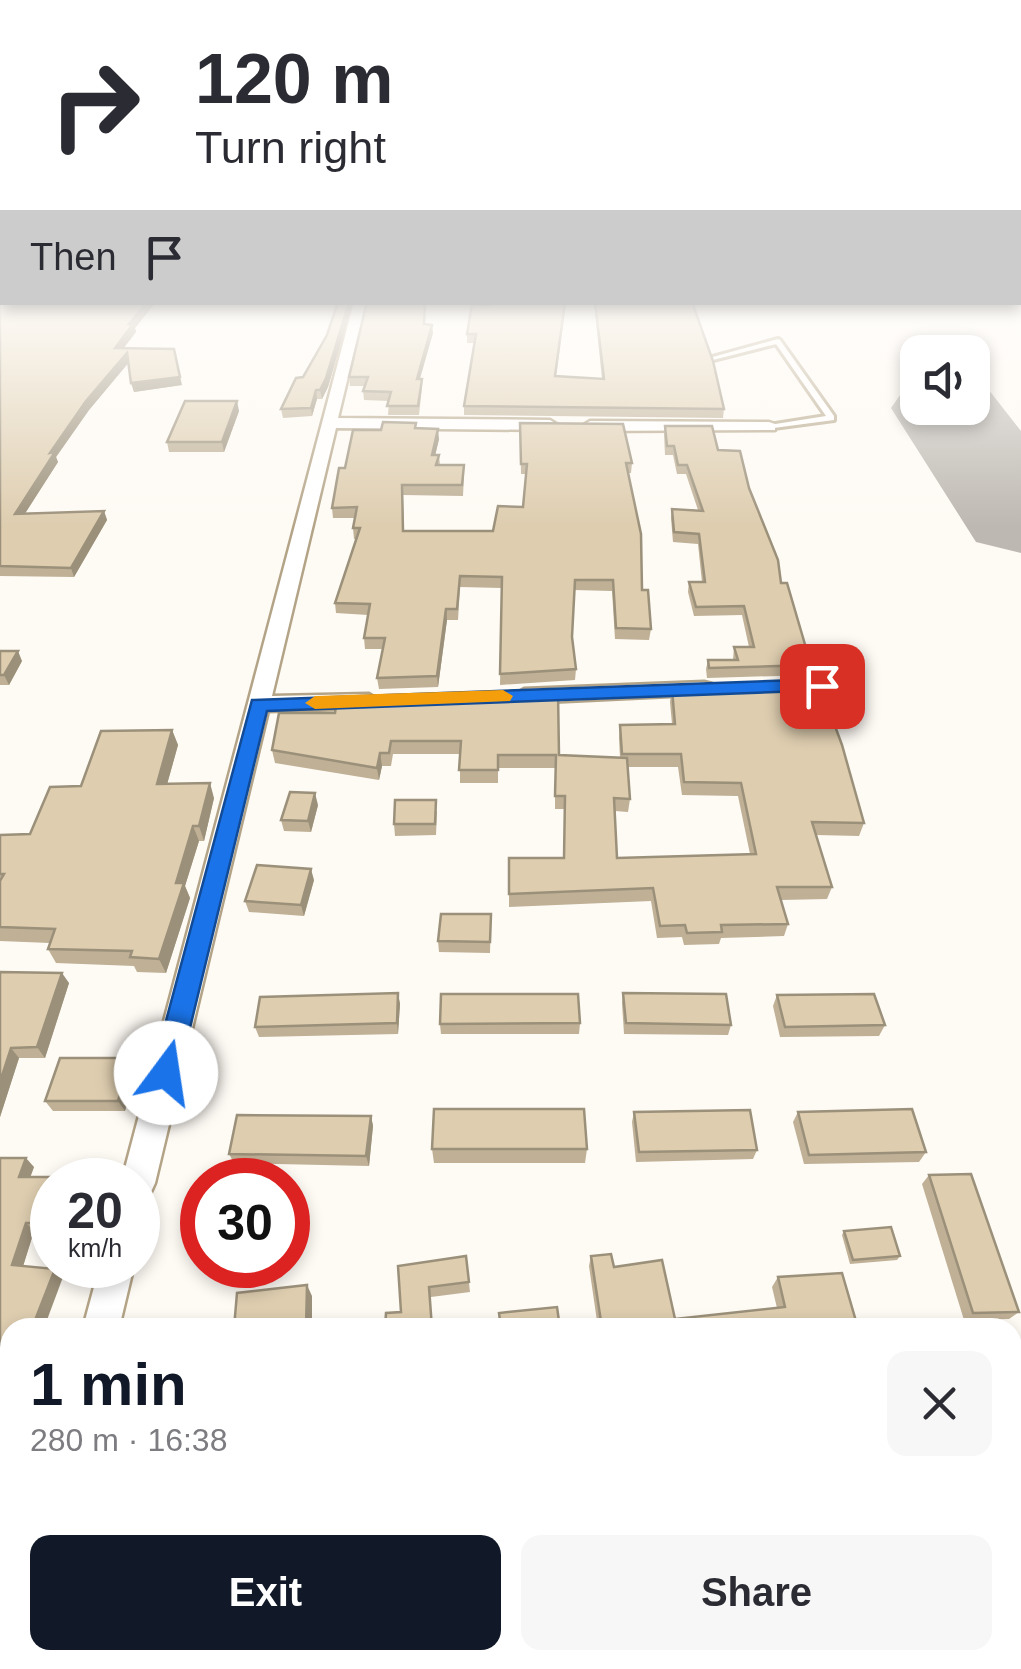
<!DOCTYPE html>
<html lang="en">
<head>
<meta charset="utf-8">
<style>
	:root { --surface:#fff; --page:#f7f7f7; --text:#2b2b33; --muted:#7c7c81; --accent:#111827 }
	body { margin:0; font-family:Helvetica,sans-serif; background:var(--page); color:var(--text); height:100vh; display:flex; flex-direction:column; font-size:38px; white-space:nowrap }
	* { box-sizing:border-box; margin:0 }
	p { font-size:32px; color:var(--muted) }
	.icon { flex:none; width:55px; height:55px; fill:none; stroke:currentColor; stroke-width:2; stroke-linecap:round; stroke-linejoin:round }
	.map { position:relative; flex:1; overflow:hidden }
	.side { position:absolute; left:0px; top:1318px; width:1022px; height:352px; display:flex; flex-direction:column; background:var(--surface); border-radius:30px 30px 0 0; box-shadow:0 5px 15px #0003 }
	.side>* { flex:none }
	.guide { position:absolute; left:0px; top:0px; width:1022px; height:305px; box-shadow:0 5px 15px #0003; background:#fff; color:var(--text); overflow:hidden }
	.controls { position:absolute; left:900px; top:335px; display:grid; gap:20px }
	.controls a { display:grid; place-items:center; width:90px; height:90px; border-radius:20px; background:var(--surface); box-shadow:0 5px 15px #0003; font-size:50px }
	.speed { position:absolute; left:30px; top:1158px; display:flex; gap:20px; font-size:50px; font-weight:700; text-align:center }
	.speed>* { display:grid; place-content:center; width:130px; height:130px; border-radius:50%; background:var(--surface); box-shadow:0 5px 15px #0003; line-height:1 }
	.speed small { font-size:25px; font-weight:400 }
	.speed .limit { border:15px solid #d22; background:#fff; color:#111 }
	.pin { position:absolute; display:grid; place-items:center; width:85px; height:85px; color:#fff; margin:-42px; border-radius:20px; box-shadow:0 5px 15px #0006 }
	.me { position:absolute; width:110px; margin:-55px; rotate:14deg; stroke-linejoin:round; filter:drop-shadow(0 0 8px #0008) }
	.turn { display:flex; align-items:center; gap:35px; height:210px; padding:0 30px; font-size:45px }
	.turn .icon { width:130px; height:130px; stroke-width:2.5 }
	.turn b { display:block; font-size:70px; line-height:85px }
	.then { display:flex; align-items:center; height:95px; padding:0 30px; background:#0003; gap:20px; font-size:38px }
	.round { display:grid; place-items:center; flex:none; width:105px; height:105px; border-radius:20px; background:var(--page) }
	.head { display:flex; align-items:center; justify-content:space-between; height:170px; padding:0 30px }
	h1 { font-size:60px; font-weight:800; line-height:75px; color:var(--accent) }
	.button { display:flex; gap:20px; margin-top:auto; padding:20px 30px }
	.button a { flex:1; height:115px; border-radius:20px; background:var(--accent); color:#fff; font-size:40px; font-weight:800; line-height:115px; text-align:center }
	.button a+a { background:var(--page); color:var(--text) }
	.map>svg:first-child { display:block }
	.lines { fill:none; stroke-linecap:round; stroke-linejoin:round }
	.runway { fill:#bdb8b1; fill-rule:evenodd }
	.lane-casing { stroke:#b4a487; stroke-width:6 }
	.street-casing { stroke:#b4a487; stroke-width:5 }
	.lane { fill:#fff; fill-rule:evenodd }
	.street { fill:#fff; fill-rule:evenodd }
	.wall { fill:#bfb096; fill-rule:evenodd }
	.shaded-wall { fill:#9b907a }
	.building { fill:#decdaf; stroke:#9b907a; stroke-width:2.5 }
	.route { fill:#1a73e8; stroke:#114b97; stroke-width:2.5 }
	.slow { fill:#f59e0b }
</style>
</head>
<body>
<div class="map">
<svg width="1021" height="1669" viewBox="0 0 1021 1669">
	<rect width="100%" height="100%" fill="#fefaf4"/>
	<g class="lines">
		<polygon class="runway" points="918,382 918,408 972,408 972,382 985,385 1021,431 1021,553 976,542 891,408 907,385"/>
		<g class="lane-casing">
			<polygon id="lane" points="778,339 780,340 834,416 834,420 766,429 765,427 769,425 826,416 776,344 713,360 709,358"/>
		</g>
		<g class="street-casing">
			<g id="street">
				<polygon points="354,302 366,302 338,418 550,420 558,425 550,430 336,428 272,696 369,694 380,701 369,708 268,711 155,1183 150,1194 138,1199 138,1180 122,1180"/>
				<polygon points="769,422 775,424 775,430 590,431 582,426 590,421"/>
				<polygon points="704,682 712,684 715,689 712,694 524,703 513,696 524,689"/>
				<polygon points="100,1265 134,1265 119,1328 83,1328"/>
				<polygon points="10,1641 10,1660 39,1660 37,1669 0,1669 0,1648"/>
			</g>
		</g>
		<use href="#lane" class="lane"/>
		<use href="#street" class="street"/>
	</g>
	<g class="wall">
		<polygon points="0,294 2,302 156,302 135,328 136,332 124,348 182,385 134,392 129,362 89,410 56,457 58,462 25,513 104,511 107,520 74,577 0,576"/>
		<polygon points="338,302 353,302 328,387 322,399 317,399 312,416 283,418 281,409 303,377 327,335"/>
		<polygon points="492,302 566,302 556,376 602,379 594,302 692,302 724,409 723,418 464,415 464,406 475,343 467,343 467,334"/>
		<polygon points="425,324 433,333 420,379 422,388 419,415 388,415 389,401 364,400 363,391 365,386 350,386 349,377"/>
		<polygon points="239,411 224,452 169,452 167,442"/>
		<polygon points="520,423 632,463 631,473 628,473 642,590 651,629 649,640 615,639 612,591 574,590 572,637 576,669 575,680 500,685 502,588 460,587 458,620 447,620 438,687 379,689 377,678 383,649 365,649 364,638 368,615 336,613 335,603 356,539 354,539 353,528 355,518 333,518 332,508 345,468 381,430 416,428 439,439 435,455 439,455 440,465 464,475 463,496 403,495 404,531 493,531 523,507 526,474 521,474"/>
		<polygon points="665,426 718,450 749,488 781,583 811,665 809,675 707,678 706,669 708,660 733,660 734,647 749,647 742,615 694,616 688,592 689,582 702,582 698,544 673,542 671,518 672,509 698,510 686,474 677,474 673,455 665,455 664,435"/>
		<polygon points="0,651 22,661 9,685 0,685"/>
		<path d="M 672,689 L 864,823 L 859,836 L 816,835 L 832,887 L 827,899 L 781,900 L 788,924 L 784,936 L 721,938 L 719,944 L 684,945 L 682,937 L 657,938 L 651,901 L 509,907 L 509,858 L 564,858 L 565,809 L 555,809 L 555,768 L 498,768 L 498,783 L 460,783 L 460,754 L 393,754 L 391,766 L 382,766 L 379,780 L 275,763 L 272,750 L 279,713 L 559,755 L 620,758 L 619,738 L 620,725 L 672,724 L 670,702 ZM 628,767 L 678,767 L 682,795 L 738,796 L 750,854 L 617,858 L 615,811 L 628,812 L 630,799 Z"/>
		<polygon points="172,730 178,745 167,784 214,798 204,841 199,841 185,886 190,898 166,973 137,972 134,966 56,963 48,949 50,943 0,941 0,835 30,834 81,786"/>
		<polygon points="318,805 311,832 284,831 281,820"/>
		<polygon points="437,811 436,835 395,836 394,824"/>
		<polygon points="314,880 304,916 249,912 245,901"/>
		<polygon points="491,914 490,953 439,952 438,941"/>
		<polygon points="0,972 69,983 45,1058 19,1058 0,1117"/>
		<polygon points="398,993 400,1004 398,1034 259,1037 255,1027"/>
		<polygon points="623,993 731,1025 728,1035 624,1034 622,1003"/>
		<polygon points="777,995 885,1025 879,1036 780,1037 773,1006"/>
		<polygon points="580,1023 579,1034 441,1034 440,1024"/>
		<polygon points="137,1068 125,1111 53,1111 45,1101"/>
		<polygon points="634,1112 757,1150 753,1159 636,1162 632,1122"/>
		<polygon points="798,1112 926,1152 919,1162 804,1164 793,1122"/>
		<polygon points="371,1116 373,1126 369,1166 234,1163 229,1154"/>
		<polygon points="432,1149 587,1149 585,1163 434,1163"/>
		<polygon points="0,1158 34,1167 30,1177 52,1180 52,1231 34,1231 23,1266 55,1269 63,1277 10,1328 10,1428 0,1429"/>
		<polygon points="929,1175 1019,1312 1009,1319 964,1320 922,1184"/>
		<polygon points="844,1231 900,1256 897,1260 850,1264 842,1235"/>
		<polygon points="466,1256 470,1292 431,1297 401,1312"/>
		<polygon points="591,1256 675,1319 777,1308 772,1287 778,1277 858,1328 598,1328 589,1266"/>
		<polygon points="1021,1513 1021,1533 1016,1515"/>
		<polygon points="1012,1601 1021,1601 1021,1669 981,1669 1014,1667 1012,1660"/>
	</g>
	<g class="shaded-wall">
		<polygon points="147,302 156,302 135,328 136,332 117,356 115,348 129,324"/>
		<polygon points="349,302 353,302 328,387 322,399 320,390"/>
		<polygon points="432,325 433,333 417,388 417,379"/>
		<polygon points="174,349 182,385 134,392 131,383"/>
		<polygon points="127,353 130,361 89,410 56,457 58,462 19,523 15,514 50,453 86,401"/>
		<polygon points="316,390 317,399 312,416 311,408"/>
		<polygon points="237,401 239,411 224,452 222,442"/>
		<polygon points="438,429 439,439 433,465 432,455"/>
		<polygon points="104,511 107,520 74,577 71,568"/>
		<polygon points="446,609 447,620 438,687 437,676"/>
		<polygon points="18,651 22,661 9,685 4,675"/>
		<polygon points="172,730 178,745 163,799 157,784"/>
		<polygon points="380,753 382,766 379,780 377,768"/>
		<polygon points="210,783 214,798 204,841 199,826"/>
		<polygon points="315,793 318,805 311,832 308,821"/>
		<polygon points="193,826 199,841 185,886 190,898 166,973 159,959 176,883"/>
		<polygon points="311,869 314,880 304,916 301,905"/>
		<polygon points="62,973 69,983 45,1058 37,1047"/>
		<polygon points="398,993 400,1004 398,1034 397,1023"/>
		<polygon points="11,1048 19,1058 0,1117 0,1082"/>
		<polygon points="131,1058 137,1068 125,1111 118,1101"/>
		<polygon points="371,1116 373,1126 369,1166 366,1156"/>
		<polygon points="26,1158 34,1167 27,1186 19,1177"/>
		<polygon points="26,1223 34,1231 21,1273 12,1265"/>
		<polygon points="55,1269 63,1277 44,1328 32,1328"/>
		<polygon points="307,1285 312,1296 312,1328 306,1328"/>
	</g>
	<g class="building">
		<polygon points="0,294 2,294 2,302 147,302 129,324 133,324 115,348 174,349 180,377 131,383 127,353 86,401 50,453 55,452 15,514 104,511 71,568 0,566"/>
		<polygon points="338,302 349,302 326,378 320,390 316,390 311,408 281,409 296,378 303,377 327,335"/>
		<polygon points="367,302 425,302 424,324 432,325 417,379 422,379 418,406 387,406 391,392 363,391 368,377 349,377"/>
		<polygon points="492,302 565,302 555,376 604,379 595,302 692,302 713,361 724,409 464,406 476,334 467,334 472,304 491,305"/>
		<polygon points="185,401 237,401 222,442 167,442"/>
		<polygon points="383,422 416,423 415,428 438,429 432,455 439,455 436,465 464,465 462,485 402,485 403,531 493,531 498,506 523,507 527,464 521,464 520,423 623,424 632,463 626,463 641,534 642,590 648,590 651,629 616,628 613,580 575,580 572,637 576,669 500,674 502,577 460,576 457,609 446,609 437,676 377,678 385,638 364,638 370,604 335,603 360,528 353,528 357,507 332,508 339,468 345,468 353,430 381,430"/>
		<polygon points="665,426 712,426 718,450 740,451 749,488 778,560 781,583 787,583 811,665 709,668 708,660 738,660 734,647 754,647 744,606 696,607 689,582 705,582 699,534 674,532 672,509 703,511 687,465 678,465 674,446 667,446"/>
		<polygon points="0,651 18,651 4,675 0,675"/>
		<polygon points="819,683 842,745 864,823 812,822 832,887 777,887 788,924 721,925 722,932 687,933 685,925 660,926 653,888 509,894 509,858 564,858 565,796 555,796 556,755 498,755 498,770 459,770 461,741 391,741 389,753 380,753 377,768 272,750 279,713 335,713 337,699 558,692 559,755 627,758 630,799 614,798 617,858 756,854 741,783 684,782 681,754 622,754 620,725 675,724 672,689"/>
		<polygon points="172,730 157,784 210,783 199,826 193,826 176,883 184,883 159,959 130,957 132,951 48,949 55,929 0,927 0,881 4,874 0,874 0,835 30,834 50,787 81,786 101,731"/>
		<polygon points="290,792 315,793 308,821 281,820"/>
		<polygon points="395,800 436,800 435,824 394,824"/>
		<polygon points="257,865 311,869 301,905 245,901"/>
		<polygon points="441,914 491,914 490,942 438,941"/>
		<polygon points="0,972 62,973 37,1047 11,1048 0,1082"/>
		<polygon points="398,993 397,1023 255,1027 260,997"/>
		<polygon points="623,993 726,994 731,1025 626,1023"/>
		<polygon points="441,994 578,994 580,1023 440,1024"/>
		<polygon points="874,994 885,1025 785,1027 777,995"/>
		<polygon points="60,1058 131,1058 118,1101 45,1101"/>
		<polygon points="434,1109 584,1109 587,1149 432,1149"/>
		<polygon points="912,1109 926,1152 809,1155 798,1112"/>
		<polygon points="750,1110 757,1150 639,1152 634,1112"/>
		<polygon points="237,1115 371,1116 366,1156 229,1154"/>
		<polygon points="0,1158 26,1158 19,1177 94,1177 93,1180 52,1180 52,1223 26,1223 12,1265 55,1269 32,1328 10,1328 10,1421 0,1422"/>
		<polygon points="971,1174 1019,1312 973,1313 929,1175"/>
		<polygon points="891,1227 900,1256 853,1260 844,1231"/>
		<polygon points="611,1254 614,1267 662,1260 675,1319 785,1307 778,1277 842,1273 858,1328 602,1328 591,1256"/>
		<polygon points="466,1256 469,1282 429,1287 432,1328 385,1328 386,1313 401,1312 398,1266"/>
		<polygon points="307,1285 306,1328 234,1328 237,1293"/>
		<polygon points="557,1307 560,1328 501,1328 499,1313"/>
		<polygon points="1012,1601 1021,1601 1021,1643 1012,1616"/>
		<polygon points="100,1660 376,1660 377,1669 98,1669"/>
		<rect x="537" y="1660" width="30" height="9"/>
		<polygon points="646,1660 850,1660 851,1669 647,1669"/>
		<polygon points="1021,1667 1021,1669 987,1668"/>
	</g>
	<linearGradient id="sky" x2="0" y2="1"><stop stop-color="#6abee2"/><stop offset="0.56" stop-color="#fffdfa"/><stop offset="1" stop-color="#fffdfa" stop-opacity="0"/></linearGradient>
	<rect width="1021" height="527" fill="url(#sky)"/>
	<polygon class="route" points="822,679 829,681 829,690 267,711 179,1073 175,1082 166,1085 156,1082 152,1073 252,700"/>
	<polygon class="slow" points="503,690 513,696 510,701 315,709 305,703 315,696"/>
</svg>
<div class="controls">
<a><svg class="icon" aria-label="sound" viewBox="0 0 24 24"><path d="M4 9h4l5-4v14l-5-4H4zM17 9q2 3 0 6"/></svg></a>
</div>
<div class="speed"><div>20<small>km/h</small></div><div class="limit">30</div></div>
<div class="pin" style="left:822px;top:686px;background:#d93025"><svg class="icon" aria-label="arrive" viewBox="0 0 24 24"><path d="M6 21V4h12l-3 4 3 4H6"/></svg></div>
<svg class="me" style="left:166px;top:1073px" viewBox="-20 -20 40 40"><circle r="19" fill="#fff"/><path d="M0-13L10 11 0 6-10 11z" fill="#1a73e8"/></svg>
<div class="guide">
<div class="turn"><svg class="icon" aria-label="right" viewBox="0 0 24 24"><path d="M7 20v-9h11M14 6l5 5-5 5"/></svg><div><b>120 m</b>Turn right</div></div>
<div class="then">Then<svg class="icon" aria-label="arrive" viewBox="0 0 24 24"><path d="M6 21V4h12l-3 4 3 4H6"/></svg></div>
</div>
<section class="side">
<div class="head"><div><h1>1 min</h1><p>280 m · 16:38</p></div><a class="round"><svg class="icon" aria-label="close" viewBox="0 0 24 24"><path d="M6 6l12 12M18 6L6 18"/></svg></a></div>
<div class="button"><a>Exit</a><a>Share</a></div>
</section>
</div>
</body>
</html>
